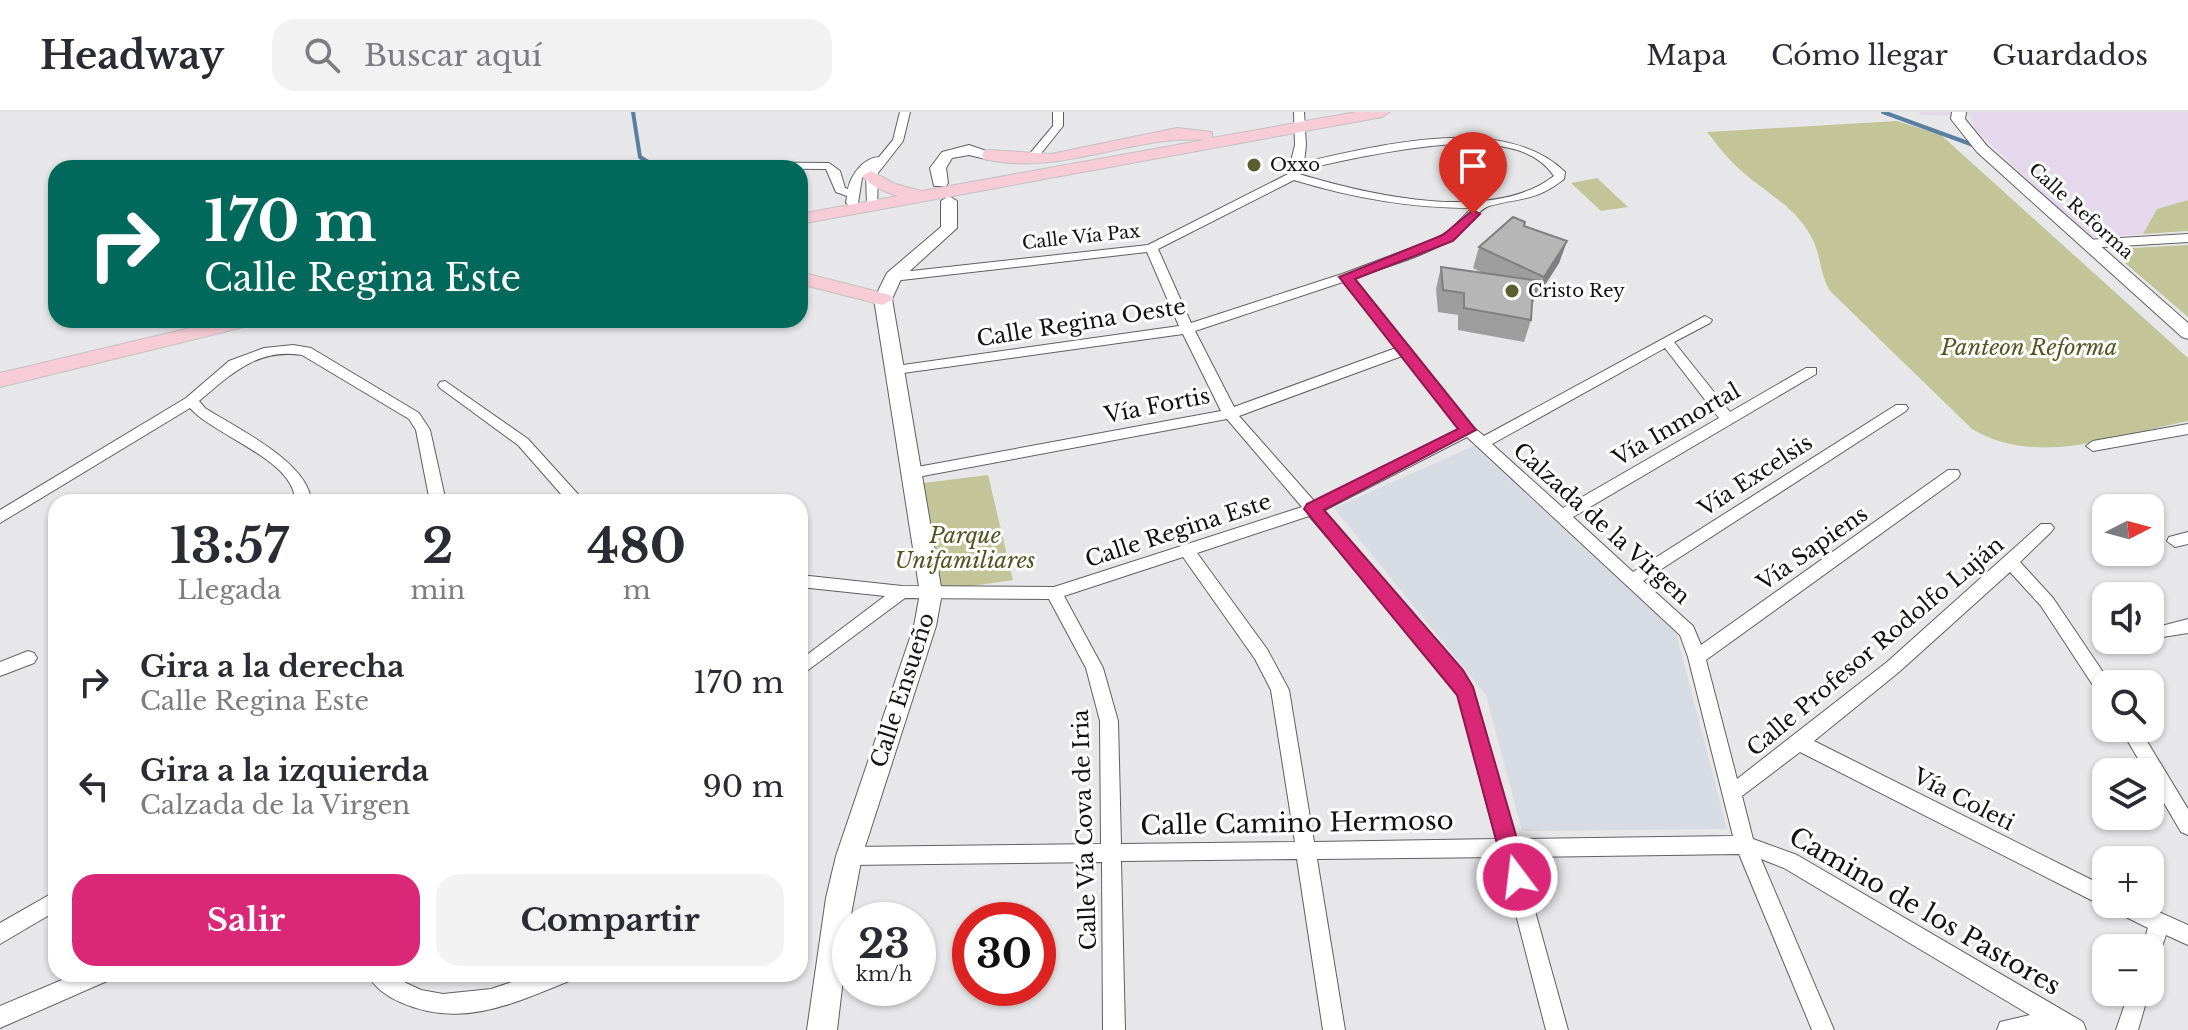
<!DOCTYPE html>
<html lang="es">
<head>
<meta charset="utf-8">
<style>
	:root { --surface:#fff; --page:#f2f2f3; --text:#2b2b33; --muted:#7c7c81; --line:#e1e1e2; --accent:#db2777 }
	body { margin:0; font-family:"Libre Baskerville",serif; background:var(--page); color:var(--text); height:100vh; display:flex; flex-direction:column; font-size:30px; white-space:nowrap }
	* { box-sizing:border-box; margin:0 }
	p { font-size:26px; color:var(--muted) }
	.icon { flex:none; width:44px; height:44px; fill:none; stroke:currentColor; stroke-width:2; stroke-linecap:round; stroke-linejoin:round }
	.map { position:relative; flex:1; overflow:hidden }
	.panel { position:absolute; left:48px; top:382px; width:760px; height:488px; display:flex; flex-direction:column; background:var(--surface); border-radius:24px; box-shadow:0 2px 6px #0004 }
	.panel>* { flex:none }
	.banner { position:absolute; left:48px; top:48px; width:760px; height:168px; border-radius:24px; box-shadow:0 2px 6px #0004; background:#00695c; color:#fff; overflow:hidden }
	.needle { width:52px; rotate:84deg }
	.fabs { position:absolute; left:2092px; top:382px; display:grid; gap:16px }
	.fabs a { display:grid; place-items:center; width:72px; height:72px; border-radius:16px; background:var(--surface); box-shadow:0 2px 6px #0004; font-size:40px }
	.speed { position:absolute; left:832px; top:790px; display:flex; gap:16px; font-size:40px; font-weight:700; text-align:center }
	.speed>* { display:grid; place-content:center; width:104px; height:104px; border-radius:50%; background:var(--surface); box-shadow:0 2px 6px #0004; line-height:1 }
	.speed small { font-size:20px; font-weight:400 }
	.speed .limit { border:12px solid #d22; background:#fff; color:#111 }
	.pin { position:absolute; display:grid; place-items:center; width:68px; height:68px; color:#fff; margin:-82px -34px; border-radius:50% 50% 50% 0; rotate:-45deg; box-shadow:0 0 8px #0007 }
	.pin .icon { rotate:45deg }
	.me { position:absolute; width:88px; margin:-44px; rotate:345deg; stroke-linejoin:round; filter:drop-shadow(0 0 6px #0008) }
	.turn { display:flex; align-items:center; gap:28px; height:168px; padding:0 24px; font-size:36px }
	.turn .icon { width:104px; height:104px; stroke-width:2.5 }
	.turn b { display:block; font-size:56px; line-height:68px }
	.eta { display:flex; justify-content:space-evenly; align-items:center; height:136px; text-align:center }
	.eta b { font-size:48px; font-weight:700; line-height:56px }
	.primary-button { display:flex; gap:16px; margin-top:auto; padding:16px 24px }
	.primary-button a { flex:1; height:92px; border-radius:24px; background:var(--accent); color:#fff; font-size:32px; font-weight:700; line-height:92px; text-align:center }
	.primary-button a+a { background:var(--page); color:var(--text) }
	ul { padding:0; list-style:none }
	li { display:flex; align-items:center; gap:24px; height:104px; padding:0 24px }
	li div { flex:1 }
	li b { display:block; font-size:30px }
	li em { font-style:normal }
	header { display:flex; align-items:center; gap:48px; box-sizing:border-box; height:112px; padding:0 40px; background:var(--surface); border-bottom:2px solid var(--line) }
	header strong { font-size:38px }
	nav { display:flex; gap:44px; margin-inline-start:auto; font-size:28px }
	.search { width:560px; height:72px; background:var(--page); display:flex; align-items:center; gap:20px; box-sizing:border-box; padding:0 28px; border-radius:24px; color:var(--muted); font-size:30px }
	.map>svg:first-child { display:block }
	.commercial { fill:#e6d8ec }
	.built { fill:#d7dbe3 }
	.green { fill:#c3c599 }
	.lines { fill:none; stroke-linecap:round; stroke-linejoin:round }
	.stream { stroke:#587ea1; stroke-width:4 }
	.street-casing { stroke:#606062; stroke-width:2 }
	.secondary-casing { stroke:#606062; stroke-width:2 }
	.primary-casing { stroke:#c2c2c2; stroke-width:2 }
	.street { fill:#fff; fill-rule:evenodd }
	.secondary { fill:#fff; fill-rule:evenodd }
	.primary { fill:#f7ccd7; fill-rule:evenodd }
	.wall { fill:#9d9d9d }
	.shaded-wall { fill:#7f7f80 }
	.building { fill:#b6b6b7; stroke:#7f7f80; stroke-width:2 }
	.route { fill:#db2777; stroke:#8e194d; stroke-width:2 }
	.poi-dot { fill:#585e2d; stroke:#fff; stroke-width:3 }
	.labels { text-anchor:middle; stroke-width:6; stroke-linejoin:round; paint-order:stroke }
	.far-poi-label { font-size:18px; fill:#131314; stroke:#fff; text-anchor:start }
	.far-street-label { font-size:18px; fill:#131314; stroke:#fff }
	.street-label { font-size:22px; fill:#131314; stroke:#fff }
	.park-label { font-size:22px; font-style:italic; fill:#535420; stroke:#fff }
	.near-street-label { font-size:26px; fill:#131314; stroke:#fff }
</style>
</head>
<body>
<header>
<strong>Headway</strong>
<div class="search"><svg class="icon" aria-label="search" viewBox="0 0 24 24"><circle cx="10" cy="10" r="6"/><path d="M15 15l6 6"/></svg>Buscar aquí</div>
<nav><a>Mapa</a><a>Cómo llegar</a><a>Guardados</a></nav>
</header>
<div class="map">
<svg width="2188" height="918" viewBox="0 0 2188 918">
	<rect width="100%" height="100%" fill="#e7e7e9"/>
	<polygon class="commercial" points="1918,0 2188,0 2188,88 2157,97 2143,122 2089,126 1976,18 1971,4 1922,3"/>
	<polygon class="built" points="1474,334 1676,521 1727,717 1522,719 1486,583 1334,396"/>
	<g class="green">
		<path d="M 1897,9 L 1941,23 L 2188,246 L 2188,309 C 2120,323 2036,356 1972,317 L 1830,179 C 1819,161 1821,139 1809,121 C 1793,94 1768,82 1745,62 C 1730,50 1719,35 1707,20 Z"/>
		<polygon points="1597,66 1628,95 1601,99 1571,71"/>
		<polygon points="2188,88 2188,119 2143,122 2157,97"/>
		<polygon points="2188,133 2188,205 2125,151 2132,136"/>
		<polygon points="988,363 1013,468 931,480 915,372"/>
	</g>
	<g class="lines">
		<g class="stream">
			<polyline points="633,0 640,45 658,56"/>
			<polyline points="1883,0 1976,34"/>
		</g>
		<g class="street-casing">
			<g id="street">
				<path d="M 900,0 L 910,0 L 903,29 L 878,61 L 877,95 L 867,93 L 866,62 L 862,66 L 858,91 L 852,95 L 846,91 L 847,84 L 836,80 L 826,57 L 719,56 L 714,53 L 720,50 L 829,51 L 840,59 L 845,76 L 848,77 C 851,63 863,46 879,45 L 893,28 Z"/>
				<polygon points="1053,0 1063,0 1063,14 1035,49 1027,49 1027,45 1053,14"/>
				<path d="M 1294,0 L 1304,0 L 1306,33 L 1304,50 C 1379,34 1504,0 1565,60 L 1564,67 C 1535,90 1521,85 1489,94 C 1477,98 1461,122 1447,130 C 1419,146 1384,155 1354,166 L 1473,315 L 1484,324 L 1705,204 L 1712,208 L 1710,211 L 1674,230 L 1730,300 L 1806,256 L 1816,256 L 1816,262 L 1573,405 L 1633,460 L 1896,293 L 1906,293 L 1908,296 L 1906,299 L 1643,469 L 1693,514 L 1701,533 L 1948,358 L 1958,358 L 1960,362 L 1958,366 L 1706,548 L 1737,667 L 1887,550 L 2041,412 L 2051,412 L 2054,416 L 2051,420 L 2020,450 L 2053,486 L 2111,572 L 2106,572 L 2106,586 L 2100,584 L 2041,494 L 2010,460 L 1899,560 L 1814,629 L 2106,775 L 2106,792 L 2141,792 L 2188,813 L 2188,833 L 2166,823 L 2157,849 L 2150,852 L 2150,836 L 2142,836 L 2148,816 L 2114,799 L 2111,792 L 2106,794 L 2099,792 L 1800,640 L 1742,684 L 1753,727 L 1797,743 L 2083,910 L 2086,918 L 1997,918 L 2000,910 L 2030,903 L 1784,756 L 1761,747 L 1834,918 L 1812,918 L 1739,742 L 1520,745 L 1568,918 L 1546,918 L 1501,745 L 1317,747 L 1345,918 L 1323,918 L 1297,747 L 1121,749 L 1125,918 L 1103,918 L 1102,750 L 849,753 L 842,750 L 839,744 L 842,738 L 849,735 L 1101,732 L 1100,609 L 1086,556 L 1049,487 L 905,486 L 800,564 L 800,548 L 885,484 L 800,475 L 800,463 L 902,474 L 1054,475 L 1302,395 L 1227,307 L 912,366 L 907,365 L 905,361 L 907,357 L 912,356 L 1221,299 L 1183,222 L 896,262 L 889,258 L 896,254 L 1179,214 L 1147,140 L 893,169 L 887,165 L 893,161 L 1148,133 L 1288,62 L 1295,33 ZM 1472,31 C 1502,33 1536,37 1554,64 C 1492,112 1369,83 1299,62 L 1301,58 C 1358,45 1414,33 1472,31 ZM 1294,68 C 1353,86 1410,96 1472,96 L 1450,118 L 1435,127 L 1342,162 L 1191,211 L 1158,137 ZM 1343,170 L 1396,236 L 1234,295 L 1195,219 ZM 1665,236 L 1719,306 L 1563,396 L 1492,332 ZM 1402,244 L 1459,317 L 1315,390 L 1239,304 ZM 1467,325 L 1680,523 L 1688,545 L 1733,724 L 1515,727 L 1472,576 L 1445,538 L 1323,399 ZM 1309,404 L 1433,548 L 1458,583 L 1496,727 L 1314,730 L 1289,578 L 1267,537 L 1197,441 ZM 1183,445 L 1255,547 L 1271,578 L 1295,730 L 1121,732 L 1118,609 L 1103,556 L 1064,484 Z"/>
				<polygon points="2188,122 2188,130 2086,136 2080,132 2086,128"/>
				<path d="M 293,233 L 311,236 L 419,301 L 430,318 L 446,390 L 430,390 L 416,318 L 409,307 L 302,243 C 257,236 231,262 199,289 L 205,296 C 236,316 310,351 311,390 L 295,390 C 296,348 216,325 190,296 L 0,411 L 0,398 L 186,286 L 229,249 L 264,236 Z"/>
				<polygon points="445,269 528,327 585,390 568,390 518,333 440,276 438,273 440,270"/>
				<polygon points="2188,312 2188,322 2093,339 2086,334 2093,329"/>
				<polygon points="2188,420 2188,432 2175,435 2167,429 2169,425"/>
				<polygon points="2188,507 2188,521 2150,527 2150,517"/>
				<polygon points="28,539 34,541 37,546 34,551 0,564 0,550"/>
				<polygon points="2120,616 2139,616 2188,697 2188,723 2181,720 2150,667 2150,660 2146,660"/>
				<polygon points="56,779 56,799 0,832 0,811"/>
				<polygon points="76,862 110,862 107,869 0,916 0,894"/>
				<path d="M 368,862 L 394,862 L 406,871 L 421,878 L 443,882 L 491,877 L 536,862 L 572,862 L 569,869 C 513,892 460,917 400,890 C 388,885 373,875 368,862 Z"/>
				<polygon points="2129,880 2149,880 2138,918 2116,918"/>
			</g>
		</g>
		<g class="secondary-casing">
			<g id="secondary">
				<polygon points="1952,0 1966,0 1965,7 1987,34 2188,211 2188,227 2182,225 1977,40 1951,7"/>
				<polygon points="969,33 998,43 990,48 969,43 952,46 946,56 948,71 946,74 934,74 930,56 942,40"/>
				<polygon points="949,84 957,89 957,116 901,167 892,187 942,481 936,514 862,744 850,808 837,918 807,918 826,786 836,744 914,514 920,481 874,187 887,161 941,115 941,89"/>
			</g>
		</g>
		<g class="primary-casing">
			<g id="primary">
				<path d="M 1356,0 L 1390,0 L 1382,5 L 800,112 L 800,102 L 898,84 C 885,80 872,75 862,64 L 871,59 L 895,72 L 922,79 L 1204,28 C 1130,23 1060,65 984,47 L 982,43 L 984,39 L 990,38 L 1051,42 L 1177,16 L 1212,20 L 1212,26 Z"/>
				<polygon points="800,160 890,183 893,187 883,193 800,172"/>
				<polygon points="224,208 259,208 256,212 0,275 0,261"/>
			</g>
		</g>
		<use href="#street" class="street"/>
		<use href="#secondary" class="secondary"/>
		<use href="#primary" class="primary"/>
	</g>
	<polygon class="wall" points="1524,114 1567,129 1559,151 1536,187 1534,186 1532,192 1531,208 1524,230 1458,218 1458,203 1438,200 1436,177 1441,155 1482,161 1473,156 1479,135"/>
	<g class="shaded-wall">
		<polygon points="1567,129 1559,151 1536,187 1544,165"/>
		<polygon points="1540,169 1533,191 1525,198 1533,177"/>
	</g>
	<g class="building">
		<polygon points="1513,105 1525,110 1524,114 1567,129 1544,165 1479,135"/>
		<polygon points="1441,155 1540,169 1533,177 1531,208 1464,196 1464,181 1443,178"/>
	</g>
	<polygon class="route" points="1473,98 1480,102 1453,129 1355,167 1476,318 1324,398 1463,558 1473,575 1528,765 1525,772 1517,775 1509,772 1506,765 1457,583 1304,397 1307,392 1458,317 1339,165 1443,123"/>
	<g class="poi-dot">
		<circle cx="1254" cy="53" r="8"/>
		<circle cx="1512" cy="179" r="8"/>
	</g>
	<g class="labels">
		<g class="far-poi-label">
			<text x="1270" y="59">Oxxo</text>
			<text x="1528" y="185">Cristo Rey</text>
		</g>
		<g class="far-street-label">
			<text transform="translate(2081 99) rotate(42)" y="6">Calle Reforma</text>
			<text transform="translate(1081 125) rotate(-6)" y="6">Calle Vía Pax</text>
		</g>
		<g class="street-label">
			<text transform="translate(1081 210) rotate(-9)" y="8">Calle Regina Oeste</text>
			<text transform="translate(1157 293) rotate(-11)" y="8">Vía Fortis</text>
			<text transform="translate(1676 312) rotate(-30)" y="8">Vía Inmortal</text>
			<text transform="translate(1755 363) rotate(-33)" y="8">Vía Excelsis</text>
			<text transform="translate(1602 411) rotate(42)" y="8">Calzada de la Virgen</text>
			<text transform="translate(1178 418) rotate(-18)" y="8">Calle Regina Este</text>
			<text transform="translate(1812 436) rotate(-35)" y="8">Vía Sapiens</text>
			<text transform="translate(1875 534) rotate(-40)" y="8">Calle Profesor Rodolfo Luján</text>
			<text transform="translate(902 578) rotate(-72)" y="8">Calle Ensueño</text>
			<text transform="translate(1964 687) rotate(27)" y="8">Vía Coleti</text>
			<text transform="translate(1084 718) rotate(-92)" y="8">Calle Vía Cova de Iria</text>
		</g>
		<g class="park-label">
			<text x="2029" y="243">Panteon Reforma</text>
			<text x="965" y="431">Parque<tspan x="965" dy="25">Unifamiliares</tspan></text>
		</g>
		<g class="near-street-label">
			<text transform="translate(1297 711) rotate(-1)" y="9">Calle Camino Hermoso</text>
			<text transform="translate(1925 799) rotate(30)" y="9">Camino de los Pastores</text>
		</g>
	</g>
</svg>
<div class="fabs">
<a><svg class="needle" viewBox="-14 -14 28 28"><path d="M0-13l5 13h-10z" fill="#e53935"/><path d="M0 13l5-13h-10z" fill="#7c7c81"/></svg></a>
<a><svg class="icon" aria-label="sound" viewBox="0 0 24 24"><path d="M4 9h4l5-4v14l-5-4H4zM17 9q2 3 0 6"/></svg></a>
<a><svg class="icon" aria-label="search" viewBox="0 0 24 24"><circle cx="10" cy="10" r="6"/><path d="M15 15l6 6"/></svg></a>
<a><svg class="icon" aria-label="layers" viewBox="0 0 24 24"><path d="M12 4l9 5-9 5-9-5zM3 14l9 5 9-5"/></svg></a>
<a>+</a>
<a>−</a>
</div>
<div class="speed"><div>23<small>km/h</small></div><div class="limit">30</div></div>
<div class="pin" style="left:1473px;top:102px;background:#d93025"><svg class="icon" aria-label="arrive" viewBox="0 0 24 24"><path d="M6 21V4h12l-3 4 3 4H6"/></svg></div>
<svg class="me" style="left:1517px;top:765px" viewBox="-20 -20 40 40"><circle r="17" fill="#db2777" stroke="#fff" stroke-width="3"/><path d="M0-11L8 9 0 5-8 9z" fill="#fff"/></svg>
<div class="banner">
<div class="turn"><svg class="icon" aria-label="right" viewBox="0 0 24 24"><path d="M7 20v-9h11M14 6l5 5-5 5"/></svg><div><b>170 m</b>Calle Regina Este</div></div>
</div>
<section class="panel">
<div class="eta">
<div><b>13:57</b><p>Llegada</p></div>
<div><b>2</b><p>min</p></div>
<div><b>480</b><p>m</p></div>
</div>
<ul>
<li><svg class="icon" aria-label="right" viewBox="0 0 24 24"><path d="M7 20v-9h11M14 6l5 5-5 5"/></svg><div><b>Gira a la derecha</b><p>Calle Regina Este</p></div><em>170 m</em></li>
<li><svg class="icon" aria-label="left" viewBox="0 0 24 24"><path d="M17 20v-9H6M10 6l-5 5 5 5"/></svg><div><b>Gira a la izquierda</b><p>Calzada de la Virgen</p></div><em>90 m</em></li>
</ul>
<div class="primary-button"><a>Salir</a><a>Compartir</a></div>
</section>
</div>
</body>
</html>
